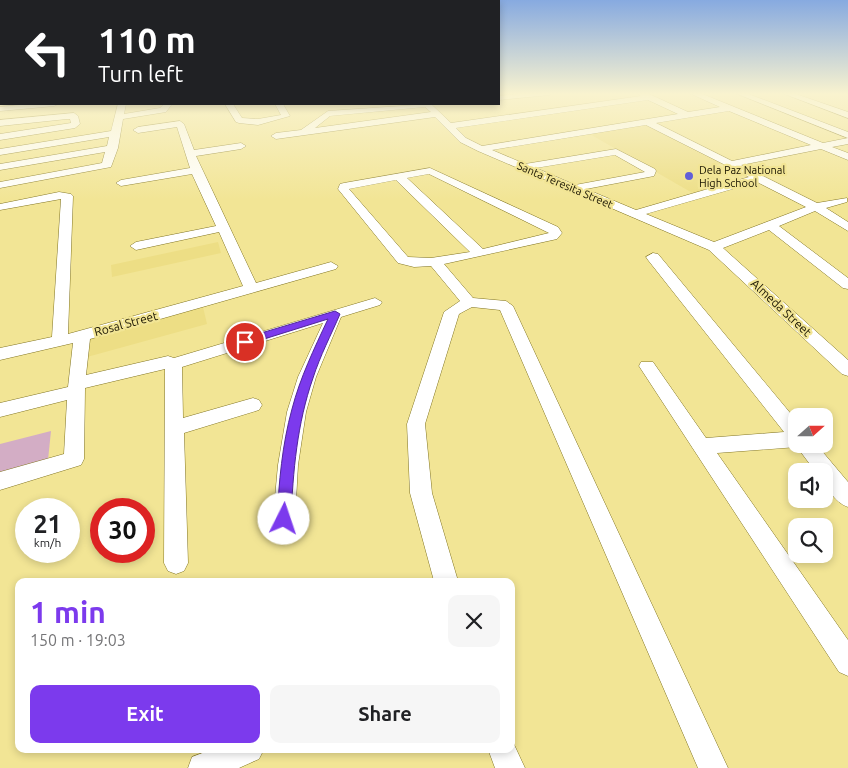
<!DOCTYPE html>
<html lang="en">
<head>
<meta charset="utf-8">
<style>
	:root { --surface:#fff; --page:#f6f6f6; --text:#202124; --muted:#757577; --accent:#7c3aed }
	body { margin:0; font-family:Ubuntu,sans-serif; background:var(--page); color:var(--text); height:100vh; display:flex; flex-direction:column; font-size:19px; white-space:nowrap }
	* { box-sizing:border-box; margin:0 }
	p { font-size:16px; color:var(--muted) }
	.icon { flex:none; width:28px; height:28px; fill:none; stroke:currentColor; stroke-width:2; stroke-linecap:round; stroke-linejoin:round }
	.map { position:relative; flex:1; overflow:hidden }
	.drawer { position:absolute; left:15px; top:578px; width:500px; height:175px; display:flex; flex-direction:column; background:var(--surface); border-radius:10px; box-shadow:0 2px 8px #0003 }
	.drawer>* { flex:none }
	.banner { position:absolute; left:0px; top:0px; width:500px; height:105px; box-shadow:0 2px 8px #0003; background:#202124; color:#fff; overflow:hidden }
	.needle { width:32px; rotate:69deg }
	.buttons { position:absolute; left:788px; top:408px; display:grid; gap:10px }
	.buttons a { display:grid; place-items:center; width:45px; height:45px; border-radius:10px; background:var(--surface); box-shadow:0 2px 8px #0003; font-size:25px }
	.speed { position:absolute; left:15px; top:498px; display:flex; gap:10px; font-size:25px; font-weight:700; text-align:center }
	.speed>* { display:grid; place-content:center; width:65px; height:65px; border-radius:50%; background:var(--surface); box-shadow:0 2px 8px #0003; line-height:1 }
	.speed small { font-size:12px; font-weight:400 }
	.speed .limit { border:8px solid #d22; background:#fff; color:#111 }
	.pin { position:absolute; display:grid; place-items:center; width:42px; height:42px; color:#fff; margin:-21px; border:2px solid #fff; border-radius:50%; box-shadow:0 1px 5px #0007 }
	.me { position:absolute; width:55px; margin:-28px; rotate:4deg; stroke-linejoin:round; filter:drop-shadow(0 0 4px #0008) }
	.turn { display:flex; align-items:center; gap:18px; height:105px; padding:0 15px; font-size:22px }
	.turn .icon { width:65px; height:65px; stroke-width:2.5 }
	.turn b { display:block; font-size:35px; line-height:42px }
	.round { display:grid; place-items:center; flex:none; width:52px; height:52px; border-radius:10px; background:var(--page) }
	.head { display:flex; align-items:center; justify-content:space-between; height:85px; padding:0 15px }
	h1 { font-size:30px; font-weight:700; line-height:38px; color:var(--accent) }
	.primary-button { display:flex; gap:10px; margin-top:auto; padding:10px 15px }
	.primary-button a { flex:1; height:58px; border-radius:10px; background:var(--accent); color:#fff; font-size:20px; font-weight:700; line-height:58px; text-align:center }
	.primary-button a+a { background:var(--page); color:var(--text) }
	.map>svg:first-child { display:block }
	.built { fill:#edde85 }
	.green { fill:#d3adc5 }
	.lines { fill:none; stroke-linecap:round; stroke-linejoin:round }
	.minor-casing { stroke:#827523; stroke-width:1 }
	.minor { fill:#fff; fill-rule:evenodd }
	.route { fill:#7c3aed; stroke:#51269a }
	.poi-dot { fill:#625fd8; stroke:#f2e595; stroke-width:2 }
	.labels { text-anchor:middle; stroke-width:4.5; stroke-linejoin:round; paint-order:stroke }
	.far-poi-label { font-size:11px; fill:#191400; stroke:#f2e595; text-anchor:start }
	.far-street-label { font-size:11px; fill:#191400; stroke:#f2e595 }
	.street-label { font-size:12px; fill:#191400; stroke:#f2e595 }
</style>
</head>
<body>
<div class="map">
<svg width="848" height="768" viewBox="0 0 848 768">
	<rect width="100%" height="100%" fill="#f2e595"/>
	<g class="built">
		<polygon points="648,123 725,163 701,169 727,184 696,195 588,133"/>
		<polygon points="218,242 221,253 112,277 111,265"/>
		<polygon points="203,307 207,324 87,357 88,337"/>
	</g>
	<polygon class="green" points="51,431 48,460 0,474 0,444"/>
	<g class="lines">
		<g class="minor-casing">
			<g id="minor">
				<polygon points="526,93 553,93 549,95 499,100 499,96"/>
				<path d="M 637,93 L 647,93 L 688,112 L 720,107 L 689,93 L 700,93 L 823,143 L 848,138 L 848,144 L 832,147 L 848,153 L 848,160 L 821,149 L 741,165 L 817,203 L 847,198 L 847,202 L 826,208 L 848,222 L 848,231 L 815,211 L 779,226 L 848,278 L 848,289 L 843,288 L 769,230 L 723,248 L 848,360 L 848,376 L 842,374 L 709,250 L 478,151 L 460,142 L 435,117 L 276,139 L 271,136 L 276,133 L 301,130 L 328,111 L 431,104 L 451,123 L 641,96 ZM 648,100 L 678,114 L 482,146 L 466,138 L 456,128 ZM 425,107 L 431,112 L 315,128 L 330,116 ZM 729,111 L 811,145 L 732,161 L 656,123 ZM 646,125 L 749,177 L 636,210 L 586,189 L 654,176 L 656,171 L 655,169 L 616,149 L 525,164 L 492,150 ZM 615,155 L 645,172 L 575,185 L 536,168 ZM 757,182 L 806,207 L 714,242 L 646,214 Z"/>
				<polygon points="735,93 746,93 848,132 848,138"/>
				<polygon points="782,93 793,93 848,112 848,118"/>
				<polygon points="30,104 58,104 54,106 0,111 0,107"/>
				<polygon points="118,104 126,104 124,114 160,108 164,104 172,104 166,112 123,119 118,148 111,167 0,188 0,182 102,163 105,152 0,170 0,164 107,146 109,137 0,155 0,149 111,131"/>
				<polygon points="225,104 233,104 242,118 258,119 281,115 275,104 283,104 290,116 258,125 239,123 236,122"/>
				<polygon points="74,113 78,116 80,124 75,128 0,140 0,134 71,123 70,119 67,119 0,126 0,120"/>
				<polygon points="180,121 184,124 194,150 241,143 246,146 241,149 196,156 256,283 331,262 338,266 336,269 90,339 86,375 168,356 174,358 375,298 382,302 380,305 341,317 316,377 306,412 298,465 295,519 292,526 284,529 276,526 273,519 278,465 287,412 298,377 323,323 182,367 183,418 253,398 259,400 262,405 259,410 184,433 188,563 184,571 176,574 168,571 164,563 165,369 85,388 84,459 81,465 0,490 0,472 64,454 67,400 0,417 0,403 68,387 73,343 0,360 0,348 52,337 61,199 0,210 0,204 59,192 71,194 73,196 68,334 243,286 219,232 136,250 130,246 136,242 216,226 192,174 121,186 116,183 121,180 190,168 177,127 138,133 133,130 138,127"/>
				<path d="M 430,168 L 558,227 L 562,233 L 557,239 L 444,264 L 473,298 L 506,301 L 513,306 L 728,768 L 698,768 L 500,310 L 472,307 L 459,314 L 425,424 L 432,493 L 458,581 L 434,581 L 410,493 L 407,424 L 444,312 L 460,301 L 431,266 L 414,267 L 398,263 L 338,189 L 340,184 L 344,183 ZM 429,174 L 549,233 L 483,249 L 407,178 ZM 396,180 L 470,252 L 431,258 L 408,257 L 349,189 Z"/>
				<path d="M 653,253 L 658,254 L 796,420 L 796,444 L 816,444 L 848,482 L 848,507 C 834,502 824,486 824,471 L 815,471 L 797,447 L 717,453 L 848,640 L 848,676 L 839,672 L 639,366 L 641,362 L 653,362 L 706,438 L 784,432 L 648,260 L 646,257 Z"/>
				<polygon points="511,738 525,768 495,768 488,749 511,749"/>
				<polygon points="213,749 264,749 259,759 239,768 188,768 192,757"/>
			</g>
		</g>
		<use href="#minor" class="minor"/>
	</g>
	<linearGradient id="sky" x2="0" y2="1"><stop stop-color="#87aae0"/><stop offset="0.47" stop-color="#f9f3cf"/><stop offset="1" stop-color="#f9f3cf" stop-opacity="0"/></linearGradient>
	<rect width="848" height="200" fill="url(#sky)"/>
	<path class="route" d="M 335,311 L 340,314 C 331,335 320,356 313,378 C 297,424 293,471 291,519 L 289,524 L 284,526 L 279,524 L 277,519 C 279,482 282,445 292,409 C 300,378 314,349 328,319 L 245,345 L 240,342 L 241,339 Z"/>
	<circle class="poi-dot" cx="689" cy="176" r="5"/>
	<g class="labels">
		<g class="far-poi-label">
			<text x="699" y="174">Dela Paz National<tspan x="699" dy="13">High School</tspan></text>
		</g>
		<g class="far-street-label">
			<text transform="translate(565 185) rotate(23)" y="4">Santa Teresita Street</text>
		</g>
		<g class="street-label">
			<text transform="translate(781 308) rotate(43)" y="4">Almeda Street</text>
			<text transform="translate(126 324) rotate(-15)" y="4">Rosal Street</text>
		</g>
	</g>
</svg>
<div class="buttons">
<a><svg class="needle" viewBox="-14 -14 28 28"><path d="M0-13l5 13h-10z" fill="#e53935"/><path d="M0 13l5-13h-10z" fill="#757577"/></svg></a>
<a><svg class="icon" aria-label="sound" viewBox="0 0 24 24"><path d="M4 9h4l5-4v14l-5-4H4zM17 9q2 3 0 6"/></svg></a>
<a><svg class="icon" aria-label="search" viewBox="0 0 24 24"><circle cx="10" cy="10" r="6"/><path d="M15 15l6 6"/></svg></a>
</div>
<div class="speed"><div>21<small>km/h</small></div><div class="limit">30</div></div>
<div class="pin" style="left:245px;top:342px;background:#d93025"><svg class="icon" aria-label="arrive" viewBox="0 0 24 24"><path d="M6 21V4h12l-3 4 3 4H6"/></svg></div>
<svg class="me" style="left:284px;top:519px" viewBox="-20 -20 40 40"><circle r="19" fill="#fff"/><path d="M0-13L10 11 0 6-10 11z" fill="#7c3aed"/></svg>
<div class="banner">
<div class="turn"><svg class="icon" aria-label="left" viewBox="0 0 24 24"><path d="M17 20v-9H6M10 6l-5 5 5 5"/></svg><div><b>110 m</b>Turn left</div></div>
</div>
<section class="drawer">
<div class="head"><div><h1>1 min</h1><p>150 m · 19:03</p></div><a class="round"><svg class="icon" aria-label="close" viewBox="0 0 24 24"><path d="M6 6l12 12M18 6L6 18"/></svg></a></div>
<div class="primary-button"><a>Exit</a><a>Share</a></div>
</section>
</div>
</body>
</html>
